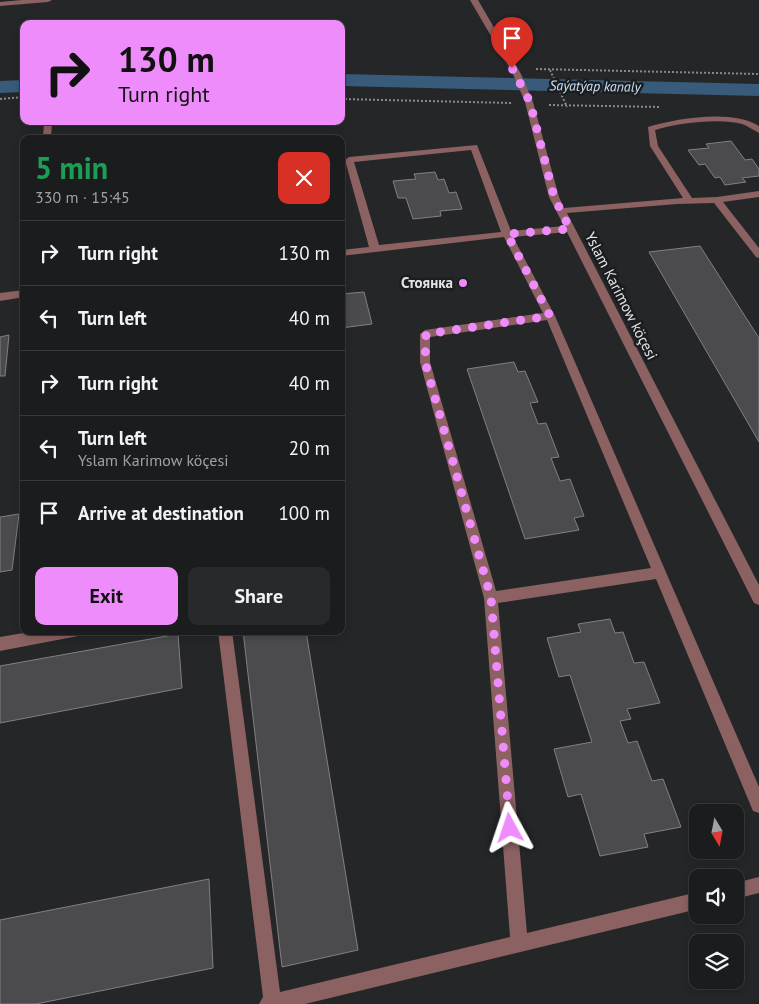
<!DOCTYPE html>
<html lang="en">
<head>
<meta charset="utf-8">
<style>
	:root { --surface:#1b1c1e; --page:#28292b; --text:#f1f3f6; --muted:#a0a1a4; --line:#393a3c; --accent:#ed8cfa }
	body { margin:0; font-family:"PT Sans",sans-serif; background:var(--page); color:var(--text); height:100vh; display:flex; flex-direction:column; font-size:19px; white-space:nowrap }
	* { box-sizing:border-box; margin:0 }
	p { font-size:16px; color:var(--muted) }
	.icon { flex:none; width:28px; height:28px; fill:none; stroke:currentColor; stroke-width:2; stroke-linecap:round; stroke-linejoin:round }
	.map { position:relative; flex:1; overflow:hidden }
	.drawer { position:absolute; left:20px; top:135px; width:325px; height:500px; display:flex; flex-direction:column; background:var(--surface); border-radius:10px; box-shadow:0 2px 8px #0003,0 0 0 1px var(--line) }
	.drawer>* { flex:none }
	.banner { position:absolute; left:20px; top:20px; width:325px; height:105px; border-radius:10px; box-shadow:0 2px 8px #0003,0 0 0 1px var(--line); background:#ed8cfa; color:#111; overflow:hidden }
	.needle { width:32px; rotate:170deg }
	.controls { position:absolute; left:689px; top:804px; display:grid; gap:10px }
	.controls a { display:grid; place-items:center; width:55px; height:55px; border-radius:10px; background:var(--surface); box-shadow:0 2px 8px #0003,0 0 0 1px var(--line); font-size:25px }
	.pin { position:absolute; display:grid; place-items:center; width:42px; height:42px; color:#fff; margin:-51px -21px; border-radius:50% 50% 50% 0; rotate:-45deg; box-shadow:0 0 5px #0007 }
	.pin .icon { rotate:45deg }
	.me { position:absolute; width:55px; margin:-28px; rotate:355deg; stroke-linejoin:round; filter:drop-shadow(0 0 4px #0008) }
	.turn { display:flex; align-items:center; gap:18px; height:105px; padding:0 15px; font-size:22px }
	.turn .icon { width:65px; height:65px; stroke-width:2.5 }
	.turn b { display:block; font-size:35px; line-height:42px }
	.round { display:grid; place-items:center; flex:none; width:52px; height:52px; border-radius:10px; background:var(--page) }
	.overview { display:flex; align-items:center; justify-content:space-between; height:85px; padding:0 15px }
	h1 { font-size:30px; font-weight:700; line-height:38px; color:#1e9e55 }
	.button { display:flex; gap:10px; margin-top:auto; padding:10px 15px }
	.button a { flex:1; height:58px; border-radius:10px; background:var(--accent); color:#111; font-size:20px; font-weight:700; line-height:58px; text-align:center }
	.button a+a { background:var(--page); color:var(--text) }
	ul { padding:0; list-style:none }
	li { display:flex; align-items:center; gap:15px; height:65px; padding:0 15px; border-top:1px solid var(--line) }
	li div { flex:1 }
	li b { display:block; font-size:19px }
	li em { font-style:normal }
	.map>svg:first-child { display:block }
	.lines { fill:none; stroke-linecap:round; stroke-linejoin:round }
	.canal { fill:#395b7b; fill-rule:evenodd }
	.building { fill:#4b4a4d; stroke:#818084 }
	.path { stroke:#898a8c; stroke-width:2; stroke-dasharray:2 2; stroke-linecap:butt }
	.minor { fill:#8c6161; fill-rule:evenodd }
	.route { stroke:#ed8cfa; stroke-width:9; stroke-dasharray:0 16.2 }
	.poi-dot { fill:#ed8cfa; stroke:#1b1d1f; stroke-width:2 }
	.labels { text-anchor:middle; stroke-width:5; stroke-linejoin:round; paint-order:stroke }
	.far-water-label { font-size:14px; font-style:italic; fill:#c9e0f6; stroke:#1b1d1f }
	.poi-label { font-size:15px; font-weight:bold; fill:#e1e2e4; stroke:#1b1d1f; text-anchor:end }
	.street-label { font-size:15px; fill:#e1e2e4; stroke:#1b1d1f }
</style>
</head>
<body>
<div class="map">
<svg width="759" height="1004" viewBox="0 0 759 1004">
	<rect width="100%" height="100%" fill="#242628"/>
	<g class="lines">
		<g class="canal">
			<polygon points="341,74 759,84 759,96 341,86"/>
			<polygon points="24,80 24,92 0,93 0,81"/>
		</g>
	</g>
	<g class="building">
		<polygon points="731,141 745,160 752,159 759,169 759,176 742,178 746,182 725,185 720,177 715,178 705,164 699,165 688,150 709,148 706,144"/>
		<polygon points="435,172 438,180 444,179 449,193 456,192 462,209 440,211 441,216 413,219 406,198 398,198 393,181 416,179 414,174"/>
		<polygon points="700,246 759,338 759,442 649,252"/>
		<polygon points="364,292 372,324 341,328 341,294"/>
		<polygon points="9,335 5,376 0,376 0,337"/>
		<polygon points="514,362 518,372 525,371 538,402 530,403 538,424 546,423 559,457 551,458 560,481 570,479 584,516 574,518 579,530 525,539 467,369"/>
		<polygon points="19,514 12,570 0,572 0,517"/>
		<polygon points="610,619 615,633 623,632 634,663 644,662 660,703 627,709 631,719 620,721 628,743 637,741 652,781 663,779 681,827 644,834 648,847 600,856 581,794 568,797 554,749 592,742 570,675 559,677 547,638 581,632 578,624"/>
		<polygon points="243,631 306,631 358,950 282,967"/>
		<polygon points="178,634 182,688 0,723 0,666"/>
		<polygon points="209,879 213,968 36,1004 0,1004 0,920"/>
	</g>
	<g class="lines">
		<g class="path">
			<polyline points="536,69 759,74"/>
			<polyline points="550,70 567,107"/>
			<polyline points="0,99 24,97"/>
			<polyline points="341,99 511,103"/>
			<polyline points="549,105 660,107"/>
		</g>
		<g class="minor">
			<polygon points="22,0 52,0 48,2 0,6 0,2"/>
			<path d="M 470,0 L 478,0 L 521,74 L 533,102 L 559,197 L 564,208 L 683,198 L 650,146 L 648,127 C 676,118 734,109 759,126 L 759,133 C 753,130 748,126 742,124 C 719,118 678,123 655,130 L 658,146 L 692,198 L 717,197 L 759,191 L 759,197 L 723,202 L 759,248 L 759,258 L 756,257 L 714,203 L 677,204 L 567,213 L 759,585 L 759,605 L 754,603 L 567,232 L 513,237 L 555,316 L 759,787 L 759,813 L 753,811 L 656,579 L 498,603 L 527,933 L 698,892 L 698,909 L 305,1004 L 259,1004 L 263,997 L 218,631 L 232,631 L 280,992 L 510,937 L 484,598 L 420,362 L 420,334 L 425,330 L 543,313 L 504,237 L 341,256 L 341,250 L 369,247 L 345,160 L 349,157 L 477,145 L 511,231 L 564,226 L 549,197 L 525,102 L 513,74 ZM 471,150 L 501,232 L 379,245 L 354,162 ZM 547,320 L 651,568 L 496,591 L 430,362 L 430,337 Z"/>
			<polygon points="44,121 52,121 51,139 43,139"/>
			<polygon points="24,290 24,297 0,301 0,293"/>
			<polygon points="35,631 80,631 78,636 73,637 0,651 0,637"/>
			<polygon points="759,877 759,893 735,899 735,883"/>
		</g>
	</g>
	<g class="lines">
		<polyline class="route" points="510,828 491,598 425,362 426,334 550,316 507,234 570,229 554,197 530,102 512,68"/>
	</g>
	<circle class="poi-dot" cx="463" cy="283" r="5"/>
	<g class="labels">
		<g class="far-water-label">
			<text transform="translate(595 86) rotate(1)" y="5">Saýatýap kanaly</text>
		</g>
		<g class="poi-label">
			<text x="453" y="288">Стоянка</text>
		</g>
		<g class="street-label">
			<text transform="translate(621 296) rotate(63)" y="5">Yslam Karimow köçesi</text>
		</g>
	</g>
</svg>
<div class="controls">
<a><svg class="needle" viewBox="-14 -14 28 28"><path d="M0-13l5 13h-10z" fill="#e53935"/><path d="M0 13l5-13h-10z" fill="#a0a1a4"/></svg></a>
<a><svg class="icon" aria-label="sound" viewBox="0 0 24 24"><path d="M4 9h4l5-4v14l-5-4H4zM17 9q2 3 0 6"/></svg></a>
<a><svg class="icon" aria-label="layers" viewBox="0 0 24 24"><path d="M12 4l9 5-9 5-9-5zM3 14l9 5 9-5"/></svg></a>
</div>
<div class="pin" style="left:512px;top:68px;background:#d93025"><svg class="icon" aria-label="arrive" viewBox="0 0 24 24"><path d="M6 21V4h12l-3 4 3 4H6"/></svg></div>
<svg class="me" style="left:510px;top:828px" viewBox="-20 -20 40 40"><path d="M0-17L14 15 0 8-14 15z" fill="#ed8cfa" stroke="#fff" stroke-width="4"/></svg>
<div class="banner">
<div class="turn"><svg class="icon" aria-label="right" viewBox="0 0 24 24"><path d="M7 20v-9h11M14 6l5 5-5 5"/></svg><div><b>130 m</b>Turn right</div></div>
</div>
<section class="drawer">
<div class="overview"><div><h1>5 min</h1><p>330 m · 15:45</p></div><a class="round" style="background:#d93025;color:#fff"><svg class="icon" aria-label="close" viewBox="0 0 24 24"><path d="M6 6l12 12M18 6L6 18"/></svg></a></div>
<ul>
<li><svg class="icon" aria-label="right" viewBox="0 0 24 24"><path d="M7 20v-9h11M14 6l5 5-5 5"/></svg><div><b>Turn right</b></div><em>130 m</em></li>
<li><svg class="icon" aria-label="left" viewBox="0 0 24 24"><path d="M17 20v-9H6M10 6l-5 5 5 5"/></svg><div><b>Turn left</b></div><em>40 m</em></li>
<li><svg class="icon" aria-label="right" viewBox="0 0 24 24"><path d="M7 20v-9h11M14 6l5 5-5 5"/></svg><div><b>Turn right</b></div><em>40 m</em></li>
<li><svg class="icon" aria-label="left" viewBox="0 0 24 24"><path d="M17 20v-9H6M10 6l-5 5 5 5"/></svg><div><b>Turn left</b><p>Yslam Karimow köçesi</p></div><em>20 m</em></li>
<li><svg class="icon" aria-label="arrive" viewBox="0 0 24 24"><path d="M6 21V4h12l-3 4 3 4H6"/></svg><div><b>Arrive at destination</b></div><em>100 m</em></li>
</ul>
<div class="button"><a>Exit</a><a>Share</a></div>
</section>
</div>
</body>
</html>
